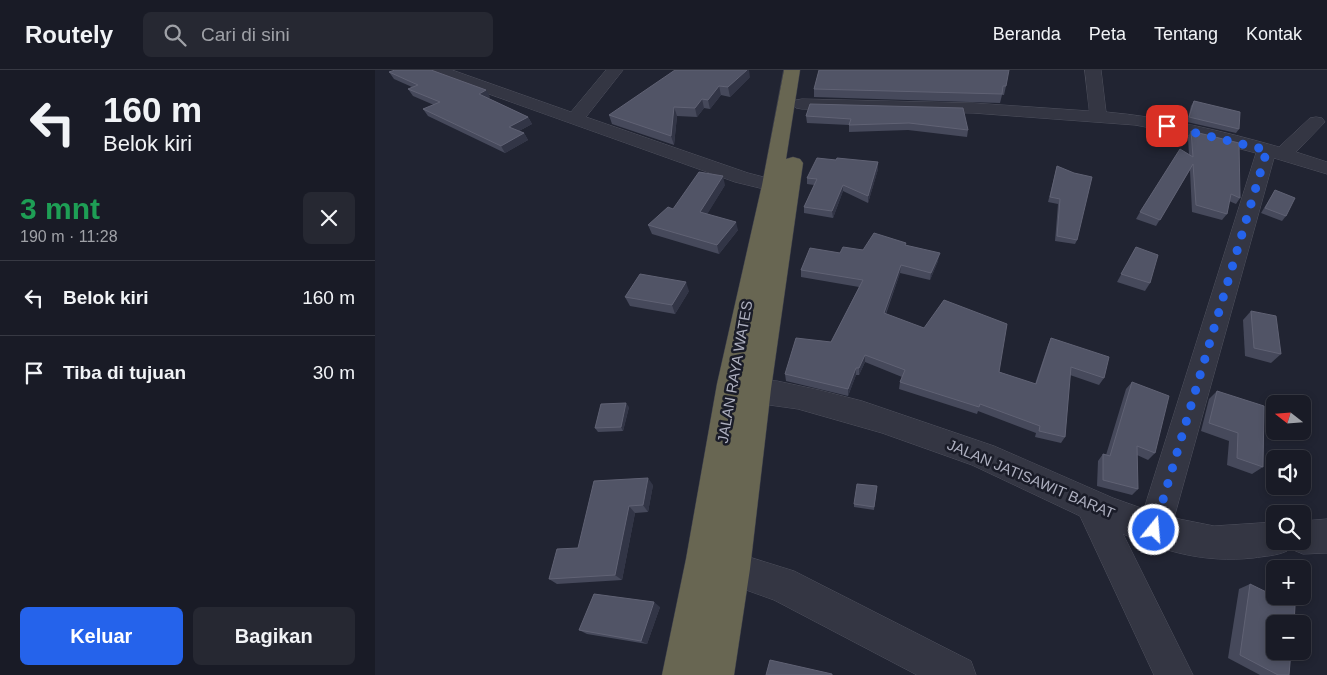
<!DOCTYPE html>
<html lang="id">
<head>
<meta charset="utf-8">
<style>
	:root { --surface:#191b26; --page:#262832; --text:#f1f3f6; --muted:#9fa1a7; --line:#373943; --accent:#2563eb }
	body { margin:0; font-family:Helvetica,sans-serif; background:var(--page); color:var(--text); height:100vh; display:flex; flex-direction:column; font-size:19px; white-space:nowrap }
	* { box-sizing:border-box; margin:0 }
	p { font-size:16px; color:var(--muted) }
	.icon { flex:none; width:28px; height:28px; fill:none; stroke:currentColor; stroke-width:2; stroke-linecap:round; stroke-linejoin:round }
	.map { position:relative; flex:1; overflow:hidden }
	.panel { display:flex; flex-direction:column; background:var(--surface); width:375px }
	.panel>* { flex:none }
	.top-card { background:#191b26; color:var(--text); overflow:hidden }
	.needle { width:32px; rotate:287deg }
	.controls { position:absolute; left:891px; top:325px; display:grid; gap:10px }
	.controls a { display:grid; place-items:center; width:45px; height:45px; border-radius:8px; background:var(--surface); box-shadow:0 2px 8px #0003,0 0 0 1px var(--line); font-size:25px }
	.pin { position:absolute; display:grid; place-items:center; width:42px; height:42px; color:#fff; margin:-21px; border-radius:10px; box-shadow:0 2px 8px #0006 }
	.me { position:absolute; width:55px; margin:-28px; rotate:17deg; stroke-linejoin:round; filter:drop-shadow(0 0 4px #0008) }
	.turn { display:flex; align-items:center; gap:18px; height:105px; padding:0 20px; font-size:22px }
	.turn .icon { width:65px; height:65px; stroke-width:2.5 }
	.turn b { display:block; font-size:35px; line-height:42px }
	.round { display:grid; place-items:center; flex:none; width:52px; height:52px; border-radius:8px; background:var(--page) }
	.headline { display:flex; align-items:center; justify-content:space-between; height:85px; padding:0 20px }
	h1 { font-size:30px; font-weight:700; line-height:38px; color:#1e9e55 }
	.primary-button { display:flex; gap:10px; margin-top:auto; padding:10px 20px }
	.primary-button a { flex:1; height:58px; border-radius:8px; background:var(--accent); color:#fff; font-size:20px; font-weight:700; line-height:58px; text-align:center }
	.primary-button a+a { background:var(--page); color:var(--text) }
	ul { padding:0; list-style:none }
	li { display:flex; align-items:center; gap:15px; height:75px; padding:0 20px; border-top:1px solid var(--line) }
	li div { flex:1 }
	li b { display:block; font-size:19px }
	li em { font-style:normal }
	header { display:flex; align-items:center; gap:30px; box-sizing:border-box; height:70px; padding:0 25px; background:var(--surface); border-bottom:1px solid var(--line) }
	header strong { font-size:24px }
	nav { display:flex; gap:28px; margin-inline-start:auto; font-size:18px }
	.search { width:350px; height:45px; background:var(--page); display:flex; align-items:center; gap:12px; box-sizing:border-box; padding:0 18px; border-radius:8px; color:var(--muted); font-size:19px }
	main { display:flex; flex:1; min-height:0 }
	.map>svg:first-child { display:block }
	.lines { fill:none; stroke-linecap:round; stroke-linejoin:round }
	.minor-casing { stroke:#4f515e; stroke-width:1 }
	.highway-casing { stroke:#3c3e4b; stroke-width:1 }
	.minor { fill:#343643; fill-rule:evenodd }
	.highway { fill:#686652; fill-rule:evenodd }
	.wall { fill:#46495b }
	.shaded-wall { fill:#323546 }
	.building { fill:#515466; stroke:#606274 }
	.route { stroke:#2563eb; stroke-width:9; stroke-dasharray:0 16.2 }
	.labels { text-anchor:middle; stroke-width:5; stroke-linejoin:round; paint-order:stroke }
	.street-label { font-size:15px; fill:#aeb0c0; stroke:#1a1c28 }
</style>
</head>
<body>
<header>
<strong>Routely</strong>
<div class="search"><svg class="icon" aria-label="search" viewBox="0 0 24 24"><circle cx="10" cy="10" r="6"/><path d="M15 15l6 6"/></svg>Cari di sini</div>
<nav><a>Beranda</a><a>Peta</a><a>Tentang</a><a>Kontak</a></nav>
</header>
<main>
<section class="panel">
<div class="top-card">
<div class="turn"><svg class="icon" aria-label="left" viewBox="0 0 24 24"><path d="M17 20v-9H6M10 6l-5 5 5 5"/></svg><div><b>160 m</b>Belok kiri</div></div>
</div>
<div class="headline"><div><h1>3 mnt</h1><p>190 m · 11:28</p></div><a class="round"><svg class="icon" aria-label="close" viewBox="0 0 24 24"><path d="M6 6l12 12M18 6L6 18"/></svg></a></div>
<ul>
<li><svg class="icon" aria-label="left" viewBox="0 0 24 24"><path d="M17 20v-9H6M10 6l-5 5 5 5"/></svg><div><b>Belok kiri</b></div><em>160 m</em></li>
<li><svg class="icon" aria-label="arrive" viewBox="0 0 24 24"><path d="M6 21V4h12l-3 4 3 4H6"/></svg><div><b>Tiba di tujuan</b></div><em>30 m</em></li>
</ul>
<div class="primary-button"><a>Keluar</a><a>Bagikan</a></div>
</section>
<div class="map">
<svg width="952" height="605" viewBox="0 0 952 605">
	<rect width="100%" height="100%" fill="#212432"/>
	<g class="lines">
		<g class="minor-casing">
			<g id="minor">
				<polygon points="53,0 77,0 196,42 231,0 248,0 211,47 373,103 404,111 407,115 404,119 397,121 360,112 55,3"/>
				<path d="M 710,0 L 726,0 L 731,42 C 789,47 848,61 904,77 L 935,48 L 941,47 L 947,48 L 950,52 L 921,82 L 952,92 L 952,104 L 899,88 L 799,448 L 839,456 L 900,452 L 900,471 L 928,471 L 928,451 L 952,449 L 952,483 L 928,484 L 916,479 L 914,475 L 912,481 C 901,486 890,486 878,488 C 829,493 792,482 748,464 L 818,605 L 779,605 L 705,446 L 597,395 L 507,363 L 423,339 L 380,333 L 358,332 L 348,328 L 344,320 L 348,312 L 358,308 L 402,311 L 444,320 L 487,331 L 619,376 L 738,428 L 769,439 L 881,83 L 808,64 L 760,55 L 598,43 L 427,39 L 421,38 L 418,34 L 421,30 L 427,29 L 598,33 L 714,41 Z"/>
				<polygon points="358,482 419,501 596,591 601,605 542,605 399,530 346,511 341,499 346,487"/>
			</g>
		</g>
		<g class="highway-casing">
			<polygon id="highway" points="409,0 425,0 411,89 418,87 425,89 428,93 396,319 375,499 359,605 287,605 311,489 342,314 387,115"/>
		</g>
		<use href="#minor" class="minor"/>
		<use href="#highway" class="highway"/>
	</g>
	<g class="wall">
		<polygon points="444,0 631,16 629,25 627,25 625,33 439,27 439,19"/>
		<polygon points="14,2 115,27 113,28 153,47 157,54 144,61 149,63 153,70 130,83 53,46 48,39 59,35 38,26 33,19 37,17 19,9"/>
		<polygon points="375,7 355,27 346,25 335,39 329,38 322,47 302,46 299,75 237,54 234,45"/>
		<polygon points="819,31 864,59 861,63 812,52 816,36"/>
		<polygon points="435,34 593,60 592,67 533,60 474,62 474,55 432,53 431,46"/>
		<polygon points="816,61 865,128 861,134 854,131 852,144 847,150 817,142 815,100 781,156 761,149 765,142 814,85 813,67"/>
		<polygon points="461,90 503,92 503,99 493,133 468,121 458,148 429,143 429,137 439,115 432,114 432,108"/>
		<polygon points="682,96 702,170 700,174 680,171 683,134 673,132"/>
		<polygon points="350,115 332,144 363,160 344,184 277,164 273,155 298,139"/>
		<polygon points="900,120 911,146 907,151 886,143"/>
		<polygon points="531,173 530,175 563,191 555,210 525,203 511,244 624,302 660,314 673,275 676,268 729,308 724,315 695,305 690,367 686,373 660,367 661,363 603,341 602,344 524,319 525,312 527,307 490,292 484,305 481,305 473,326 411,311 410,304 456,272 484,217 426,207 426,200 465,183"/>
		<polygon points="761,177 775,213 770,221 742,212"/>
		<polygon points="314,221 300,244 255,236 250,227"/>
		<polygon points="876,241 906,284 896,293 870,286 868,250"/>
		<polygon points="757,312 780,383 773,390 762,385 763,419 757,425 722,416 723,391 728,384 731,385 751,319"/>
		<polygon points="842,321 888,397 877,404 852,395 854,371 826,361 834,329"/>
		<polygon points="254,337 248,361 223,362 220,358"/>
		<polygon points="278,415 273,442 260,443 247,510 182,514 174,509 203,478"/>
		<polygon points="502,416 499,440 479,437 479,434"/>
		<polygon points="875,514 914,605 885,605 853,588 864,519"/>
		<polygon points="285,537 272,574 212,564 204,560"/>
	</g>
	<g class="shaded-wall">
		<polygon points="372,0 374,0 375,7 355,27 353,17"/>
		<polygon points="344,16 346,25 335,39 333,30"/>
		<polygon points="111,20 115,27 108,31 104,24"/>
		<polygon points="327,29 329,38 322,47 320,38"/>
		<polygon points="299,37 302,46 299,75 296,66"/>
		<polygon points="153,47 157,54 138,64 134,57"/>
		<polygon points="149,63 153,70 130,83 126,76"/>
		<polygon points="503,92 503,99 493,133 493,126"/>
		<polygon points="348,106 350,115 328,151 325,142"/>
		<polygon points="468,115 468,121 458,148 457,141"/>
		<polygon points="361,152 363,160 344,184 342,175"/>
		<polygon points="565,183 563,191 555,210 556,203"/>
		<polygon points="526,195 525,203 508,250 509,243"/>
		<polygon points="311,212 314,221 300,244 297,235"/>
		<polygon points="490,285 490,292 484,305 484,298"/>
		<polygon points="481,298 481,305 473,326 473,319"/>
		<polygon points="251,333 254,337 248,361 246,357"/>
		<polygon points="273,408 278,415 273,442 268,435"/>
		<polygon points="254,436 260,443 247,510 240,505"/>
		<polygon points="279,532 285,537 272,574 266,571"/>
	</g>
	<g class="building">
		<polygon points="20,0 56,0 111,20 104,24 153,47 134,57 149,63 126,76 48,39 65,32 33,19 43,15 14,2"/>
		<polygon points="300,0 372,0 353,17 344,16 333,30 327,29 320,38 299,37 296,66 234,45"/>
		<polygon points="444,0 634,0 631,16 628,16 627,24 439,19"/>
		<polygon points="819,31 865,42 864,59 814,47"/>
		<polygon points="435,34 588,38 593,60 534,53 474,55 476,49 431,46"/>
		<polygon points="816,61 864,73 865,128 856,124 852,144 821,135 818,94 785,150 765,142 805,79 818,87"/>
		<polygon points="442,88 461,90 462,88 503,92 493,126 468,115 457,141 429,137 442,109 432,108"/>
		<polygon points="682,96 699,103 717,107 702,170 682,166 685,129 675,127"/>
		<polygon points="324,102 348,106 325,142 361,152 342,175 273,155 293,137 298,139"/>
		<polygon points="900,120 920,128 911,146 890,138"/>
		<polygon points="499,163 531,173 530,175 565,183 556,203 526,195 509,243 549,258 569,230 632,254 624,302 661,314 676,268 734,287 729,308 696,297 690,367 664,361 665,356 605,334 604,337 525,312 530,300 490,285 484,298 481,298 473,319 410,304 421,268 456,272 488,210 426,200 435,178 465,183 468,177 488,180"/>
		<polygon points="761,177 783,185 775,213 746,204"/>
		<polygon points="265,204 311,212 297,235 250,227"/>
		<polygon points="876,241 901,246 906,284 879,278"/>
		<polygon points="757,312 794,326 780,383 762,376 763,419 728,410 728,384 735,386"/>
		<polygon points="842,321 889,336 888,397 862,388 863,363 834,353"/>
		<polygon points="251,333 246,357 220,358 226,334"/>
		<polygon points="273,408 268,435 254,436 240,505 174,509 182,479 203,478 219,411"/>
		<polygon points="482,414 502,416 499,437 479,434"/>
		<polygon points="875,514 920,536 919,554 900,554 900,581 916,581 914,605 903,605 865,585"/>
		<polygon points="219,524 279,532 266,571 204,560"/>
		<polygon points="395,590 457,604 457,605 391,605"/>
	</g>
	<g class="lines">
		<polyline class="route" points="779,460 892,80 792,56"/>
	</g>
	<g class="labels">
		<g class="street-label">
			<text transform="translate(360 302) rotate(-80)" y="5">JALAN RAYA WATES</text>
			<text transform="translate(656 409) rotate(23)" y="5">JALAN JATISAWIT BARAT</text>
		</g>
	</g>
</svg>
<div class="controls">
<a><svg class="needle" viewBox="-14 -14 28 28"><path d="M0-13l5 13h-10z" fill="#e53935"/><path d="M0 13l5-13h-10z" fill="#9fa1a7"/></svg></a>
<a><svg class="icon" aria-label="sound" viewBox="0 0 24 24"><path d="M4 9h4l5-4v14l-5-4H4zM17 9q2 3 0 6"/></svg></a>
<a><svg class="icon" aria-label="search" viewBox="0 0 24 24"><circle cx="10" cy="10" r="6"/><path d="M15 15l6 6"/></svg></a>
<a>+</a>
<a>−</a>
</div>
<div class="pin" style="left:792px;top:56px;background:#d93025"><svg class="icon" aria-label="arrive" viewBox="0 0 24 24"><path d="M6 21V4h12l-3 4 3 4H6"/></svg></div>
<svg class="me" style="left:779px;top:460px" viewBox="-20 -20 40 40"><circle r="17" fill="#2563eb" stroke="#fff" stroke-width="3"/><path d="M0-11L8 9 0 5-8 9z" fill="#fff"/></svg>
</div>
</main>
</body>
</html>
